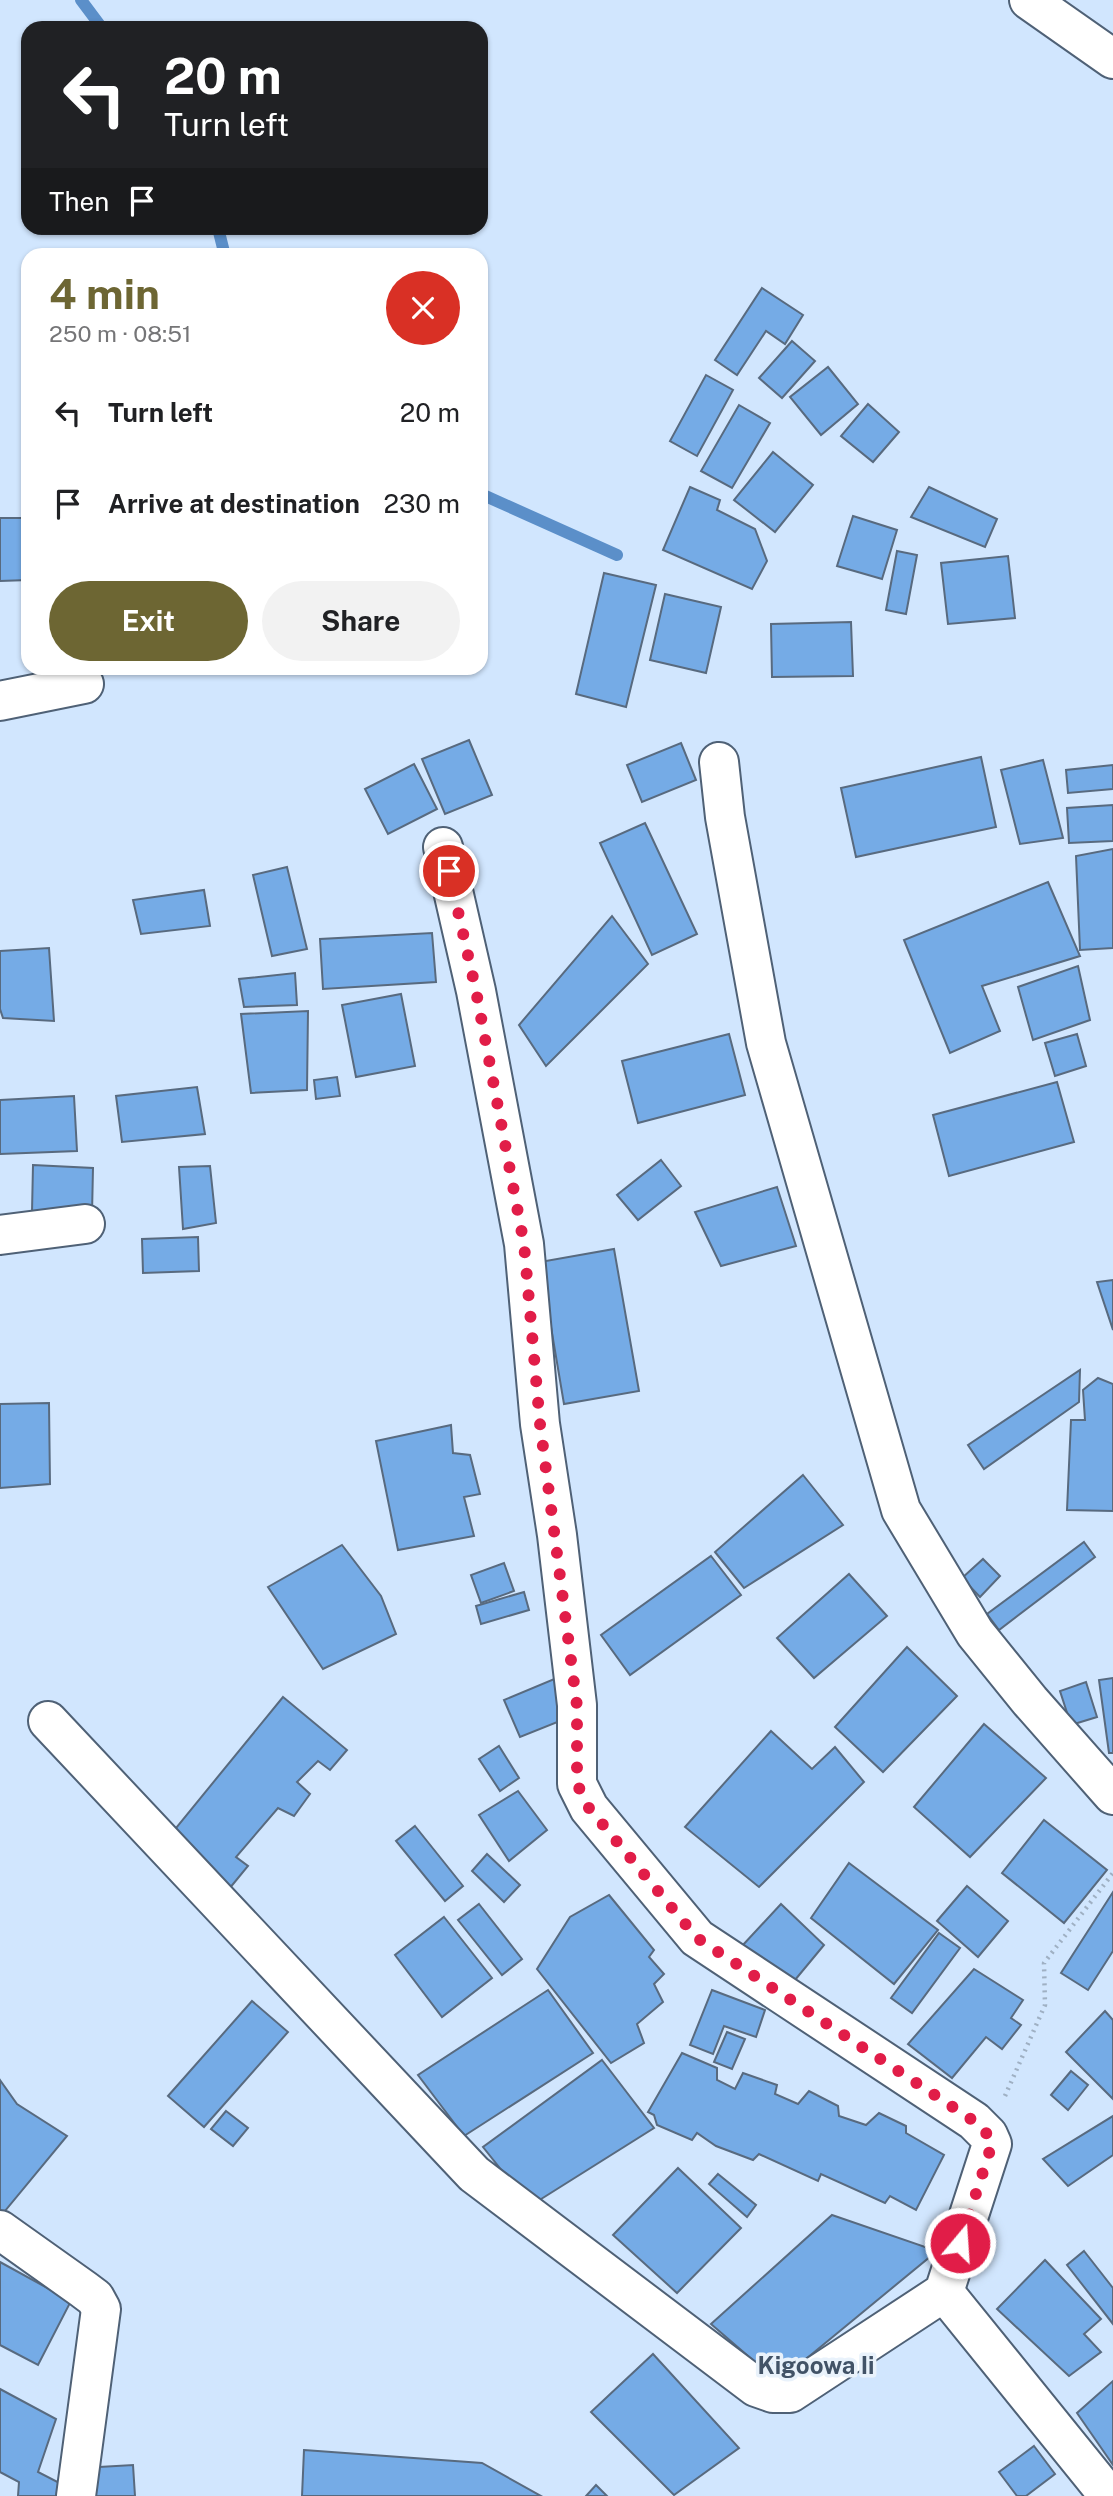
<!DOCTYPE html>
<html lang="en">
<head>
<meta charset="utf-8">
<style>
	:root { --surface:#fff; --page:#f2f2f2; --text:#202124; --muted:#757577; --accent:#6d6633 }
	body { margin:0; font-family:"Public Sans",sans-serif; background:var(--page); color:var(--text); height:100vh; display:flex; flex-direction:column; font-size:26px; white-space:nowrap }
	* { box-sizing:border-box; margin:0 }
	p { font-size:23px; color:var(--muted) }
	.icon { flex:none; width:38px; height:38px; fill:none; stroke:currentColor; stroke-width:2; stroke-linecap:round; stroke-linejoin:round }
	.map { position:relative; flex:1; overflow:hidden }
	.panel { position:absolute; left:21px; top:248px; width:467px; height:427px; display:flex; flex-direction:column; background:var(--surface); border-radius:21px; box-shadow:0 2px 5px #0004 }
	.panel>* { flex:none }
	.guide { position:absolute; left:21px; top:21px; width:467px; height:214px; border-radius:21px; box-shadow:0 2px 5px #0004; background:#202124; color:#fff; overflow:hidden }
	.pin { position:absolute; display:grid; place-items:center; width:60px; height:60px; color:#fff; margin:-30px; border:4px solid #fff; border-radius:50%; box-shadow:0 2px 7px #0007 }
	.me { position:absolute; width:77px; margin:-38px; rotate:18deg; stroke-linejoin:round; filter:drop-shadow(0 0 5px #0008) }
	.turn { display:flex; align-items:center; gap:24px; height:147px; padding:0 28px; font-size:32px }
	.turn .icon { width:91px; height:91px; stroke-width:2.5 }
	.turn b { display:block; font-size:49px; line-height:60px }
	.then { display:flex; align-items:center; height:66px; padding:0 28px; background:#0003; gap:14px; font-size:26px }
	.round { display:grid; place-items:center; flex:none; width:74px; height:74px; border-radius:37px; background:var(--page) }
	.head { display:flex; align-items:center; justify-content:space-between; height:119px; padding:0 28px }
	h1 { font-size:42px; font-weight:700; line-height:52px; color:var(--accent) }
	.button { display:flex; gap:14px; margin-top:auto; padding:14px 28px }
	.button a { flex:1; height:80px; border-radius:42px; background:var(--accent); color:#fff; font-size:28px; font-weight:700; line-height:80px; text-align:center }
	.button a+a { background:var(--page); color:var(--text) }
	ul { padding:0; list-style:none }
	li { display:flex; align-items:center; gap:21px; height:91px; padding:0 28px }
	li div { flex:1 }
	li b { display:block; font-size:26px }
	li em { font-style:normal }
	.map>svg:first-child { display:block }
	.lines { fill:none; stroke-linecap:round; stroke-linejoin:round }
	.stream { stroke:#5b8fc9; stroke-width:12 }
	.building { fill:#75abe6; stroke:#586a7f; stroke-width:2 }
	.minor-casing { stroke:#4f6176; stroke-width:42 }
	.highway-casing { stroke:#4f6176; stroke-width:42 }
	.path { stroke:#9fb0c3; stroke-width:4.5; stroke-dasharray:2 5; stroke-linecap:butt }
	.minor { stroke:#fff; stroke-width:38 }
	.highway { stroke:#fff; stroke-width:38 }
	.route { stroke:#e11d48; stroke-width:12; stroke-dasharray:0 21.6 }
	.labels { text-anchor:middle; stroke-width:7; stroke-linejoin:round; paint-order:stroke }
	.quarter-label { font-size:24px; font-weight:bold; fill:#425367; stroke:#e9f2fb }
</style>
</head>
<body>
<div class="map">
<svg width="1113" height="2496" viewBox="0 0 1113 2496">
	<rect width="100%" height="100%" fill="#d1e6fe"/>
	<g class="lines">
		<g class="stream">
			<polyline points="81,0 102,28"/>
			<polyline points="218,228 225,256"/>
			<polyline points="481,494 617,555"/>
		</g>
	</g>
	<g class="building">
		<polygon points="762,288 803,315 785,344 766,331 737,375 715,360"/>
		<polygon points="792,341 815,361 782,398 759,378"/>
		<polygon points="828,367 858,404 821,435 790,397"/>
		<polygon points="706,375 733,390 697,456 670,441"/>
		<polygon points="868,404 899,432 873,462 841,436"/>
		<polygon points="739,405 770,423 732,488 701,471"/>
		<polygon points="773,452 813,485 775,532 734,500"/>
		<polygon points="690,487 720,500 717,510 755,529 767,561 752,589 663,550"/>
		<polygon points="929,487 997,519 985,547 911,517"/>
		<polygon points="853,516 897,530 882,579 837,566"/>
		<polygon points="0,518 28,518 28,580 0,581"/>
		<polygon points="897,551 917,555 906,614 886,610"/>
		<polygon points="1008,556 1015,618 948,624 941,563"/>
		<polygon points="604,573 656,585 626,707 576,694"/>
		<polygon points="665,594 721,607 706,673 650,660"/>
		<polygon points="851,622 853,676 772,677 771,624"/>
		<polygon points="469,740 492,795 445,814 422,759"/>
		<polygon points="681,743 696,780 642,802 627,765"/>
		<polygon points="981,757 996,827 856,857 841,788"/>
		<polygon points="1043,760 1063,838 1020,844 1001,770"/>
		<polygon points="414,764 437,809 388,834 365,789"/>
		<polygon points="1113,765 1113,789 1068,793 1066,770"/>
		<polygon points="1113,805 1113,841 1069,843 1067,808"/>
		<polygon points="645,823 697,934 652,955 600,843"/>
		<polygon points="1113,849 1113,948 1080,950 1076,856"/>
		<polygon points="287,867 307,949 272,956 253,875"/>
		<polygon points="1048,882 1080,956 982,986 1000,1031 950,1053 904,940"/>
		<polygon points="204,890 210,926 141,934 133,900"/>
		<polygon points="612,916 648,964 546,1066 519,1025"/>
		<polygon points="432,933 436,982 323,989 320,939"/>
		<polygon points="49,948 54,1021 3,1018 0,1009 0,951"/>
		<polygon points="1078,966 1090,1020 1033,1040 1018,987"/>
		<polygon points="295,973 297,1005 244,1007 239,979"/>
		<polygon points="401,994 415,1066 356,1077 342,1005"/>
		<polygon points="308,1011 307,1090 251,1093 241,1014"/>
		<polygon points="729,1034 745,1095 638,1123 622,1061"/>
		<polygon points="1077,1034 1086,1066 1055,1076 1045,1043"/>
		<polygon points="337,1077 340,1096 316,1099 314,1080"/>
		<polygon points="1057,1082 1074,1142 949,1176 933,1115"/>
		<polygon points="197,1087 205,1134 122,1142 116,1096"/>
		<polygon points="74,1096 77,1151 0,1154 0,1100"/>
		<polygon points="661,1160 681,1186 638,1220 617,1195"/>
		<polygon points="33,1165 93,1168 92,1214 32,1212"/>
		<polygon points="210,1166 216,1223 183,1229 179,1167"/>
		<polygon points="777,1187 796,1246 721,1266 695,1212"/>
		<polygon points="198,1237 199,1271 143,1273 142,1239"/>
		<polygon points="614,1249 639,1391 564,1404 540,1262"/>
		<polygon points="1113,1280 1113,1330 1097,1282"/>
		<polygon points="1080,1370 1079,1402 984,1469 968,1445"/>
		<polygon points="1098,1378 1113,1384 1113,1511 1067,1510 1071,1420 1085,1420 1083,1390"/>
		<polygon points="49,1403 50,1484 0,1488 0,1404"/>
		<polygon points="451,1425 453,1453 470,1455 480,1494 464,1497 474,1536 398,1550 376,1441"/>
		<polygon points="803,1475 843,1525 744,1588 715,1552"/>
		<polygon points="1084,1542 1095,1557 999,1630 987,1614"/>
		<polygon points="342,1545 381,1596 396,1634 323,1669 268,1587"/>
		<polygon points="711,1556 741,1595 630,1675 601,1635"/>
		<polygon points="983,1559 1000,1576 980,1597 962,1578"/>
		<polygon points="504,1563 514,1591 481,1603 471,1575"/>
		<polygon points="849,1574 887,1616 814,1678 777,1638"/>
		<polygon points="524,1592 529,1610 481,1624 476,1606"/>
		<polygon points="907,1647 957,1696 883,1772 835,1727"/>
		<polygon points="559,1677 575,1715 520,1737 504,1700"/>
		<polygon points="1113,1678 1113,1753 1109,1753 1099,1680"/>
		<polygon points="1086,1682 1097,1717 1071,1725 1060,1691"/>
		<polygon points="283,1697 347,1750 330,1770 318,1761 297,1782 310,1794 294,1816 278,1808 236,1857 248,1866 229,1889 167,1839"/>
		<polygon points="984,1724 1046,1778 970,1857 914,1807"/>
		<polygon points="771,1731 812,1769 835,1747 864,1782 759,1887 685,1827"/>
		<polygon points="499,1746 519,1778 500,1791 479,1759"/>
		<polygon points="518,1791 547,1830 509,1861 479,1815"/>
		<polygon points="1044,1820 1107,1870 1064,1923 1002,1873"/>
		<polygon points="415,1826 463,1886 445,1901 396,1841"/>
		<polygon points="487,1854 520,1885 504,1902 472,1871"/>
		<polygon points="849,1863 938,1930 894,1984 811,1918"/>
		<polygon points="967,1886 1008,1921 978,1957 937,1921"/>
		<polygon points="1113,1892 1113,1951 1088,1990 1061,1973"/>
		<polygon points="609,1895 654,1950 649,1957 664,1974 654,1984 663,2002 637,2024 644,2043 611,2063 537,1969 570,1917"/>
		<polygon points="479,1904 522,1959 502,1975 458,1920"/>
		<polygon points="781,1904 824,1945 790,1986 742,1946"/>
		<polygon points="444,1917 492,1978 442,2017 395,1955"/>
		<polygon points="939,1933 960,1948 912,2013 891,1998"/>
		<polygon points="974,1969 1023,2000 1011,2018 1021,2025 1002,2049 986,2037 952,2078 908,2044"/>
		<polygon points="548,1990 593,2053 464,2136 418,2075"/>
		<polygon points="712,1990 765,2010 756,2037 724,2026 713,2054 690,2045"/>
		<polygon points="252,2001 288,2032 204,2127 168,2096"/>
		<polygon points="1105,2011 1113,2020 1113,2099 1066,2052"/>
		<polygon points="727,2032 745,2039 732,2069 714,2062"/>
		<polygon points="682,2053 717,2068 717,2080 735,2089 743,2073 777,2085 775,2094 798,2104 809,2091 838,2106 839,2116 866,2125 879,2113 906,2126 906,2133 944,2155 916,2210 890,2196 885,2203 821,2174 818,2181 759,2154 753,2160 716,2146 697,2133 692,2140 657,2125 654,2115 648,2112"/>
		<polygon points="602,2060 654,2128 530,2206 483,2147"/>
		<polygon points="1071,2071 1088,2085 1068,2110 1051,2095"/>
		<polygon points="0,2080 17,2104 67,2136 0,2217"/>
		<polygon points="226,2111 248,2128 233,2146 211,2129"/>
		<polygon points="1113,2116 1113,2155 1068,2186 1043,2159"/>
		<polygon points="678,2168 741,2228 677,2293 613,2235"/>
		<polygon points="718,2174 756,2205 747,2217 709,2184"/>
		<polygon points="832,2215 937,2251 778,2382 711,2324"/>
		<polygon points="1084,2251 1113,2288 1113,2324 1067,2265"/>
		<polygon points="1045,2260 1101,2319 1084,2334 1101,2352 1069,2376 997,2309"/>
		<polygon points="0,2262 71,2301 38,2365 0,2345"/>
		<polygon points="653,2354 739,2448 674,2495 591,2412"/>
		<polygon points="1113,2381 1113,2465 1077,2413"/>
		<polygon points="0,2389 56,2419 38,2472 73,2490 70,2496 18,2496 19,2482 0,2472"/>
		<polygon points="1034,2446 1055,2474 1026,2496 1017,2496 999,2472"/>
		<polygon points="304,2450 482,2463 541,2496 302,2496"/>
		<polygon points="133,2465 135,2496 83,2496 82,2468"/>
		<polygon points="596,2485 607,2496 586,2496"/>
	</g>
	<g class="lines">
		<g class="minor-casing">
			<g id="minor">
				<polyline points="0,701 84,684"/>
				<polyline points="719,762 725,817 766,1043 901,1510 975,1633 1030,1701 1113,1795"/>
				<polyline points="0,1235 85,1224"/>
				<polyline points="48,1721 474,2174 756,2387 773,2393 790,2393 944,2292 992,2144 988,2135 974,2121 697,1938 589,1808 577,1784 577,1705 557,1535 540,1424 524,1244 476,991 443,847"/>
				<polyline points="0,2230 83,2289 95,2298 101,2309 76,2496"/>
				<polyline points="944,2292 1109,2496"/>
			</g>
		</g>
		<g class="highway-casing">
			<polyline id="highway" points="1029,0 1113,59"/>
		</g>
		<polyline class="path" points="1005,2096 1045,2005 1044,1963 1113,1873"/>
		<use href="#minor" class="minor"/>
		<use href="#highway" class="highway"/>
	</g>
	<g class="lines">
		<polyline class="route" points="449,871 476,991 524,1244 540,1424 577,1706 577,1784 589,1808 697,1938 974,2121 988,2135 992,2144 960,2243"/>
	</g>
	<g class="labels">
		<g class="quarter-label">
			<text x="816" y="2374">Kigoowa Ii</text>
		</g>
	</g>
</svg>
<div class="pin" style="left:449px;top:871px;background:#d93025"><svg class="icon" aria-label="arrive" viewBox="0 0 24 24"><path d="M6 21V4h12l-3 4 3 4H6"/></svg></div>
<svg class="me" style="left:960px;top:2243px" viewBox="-20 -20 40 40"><circle r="17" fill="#e11d48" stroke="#fff" stroke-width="3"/><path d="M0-11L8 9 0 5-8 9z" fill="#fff"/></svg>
<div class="guide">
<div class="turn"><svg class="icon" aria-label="left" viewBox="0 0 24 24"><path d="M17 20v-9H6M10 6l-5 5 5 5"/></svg><div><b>20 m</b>Turn left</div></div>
<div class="then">Then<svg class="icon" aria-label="arrive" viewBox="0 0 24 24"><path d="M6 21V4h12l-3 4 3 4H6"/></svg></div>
</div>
<section class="panel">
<div class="head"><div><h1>4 min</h1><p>250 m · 08:51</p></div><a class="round" style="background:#d93025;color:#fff"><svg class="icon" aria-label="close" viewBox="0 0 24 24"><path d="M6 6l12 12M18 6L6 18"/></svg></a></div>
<ul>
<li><svg class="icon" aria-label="left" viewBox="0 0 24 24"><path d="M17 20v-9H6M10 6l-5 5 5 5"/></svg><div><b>Turn left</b></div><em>20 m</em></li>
<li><svg class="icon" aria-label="arrive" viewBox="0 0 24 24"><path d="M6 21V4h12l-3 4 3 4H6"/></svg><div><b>Arrive at destination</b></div><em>230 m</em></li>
</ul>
<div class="button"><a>Exit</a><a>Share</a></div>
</section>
</div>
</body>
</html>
